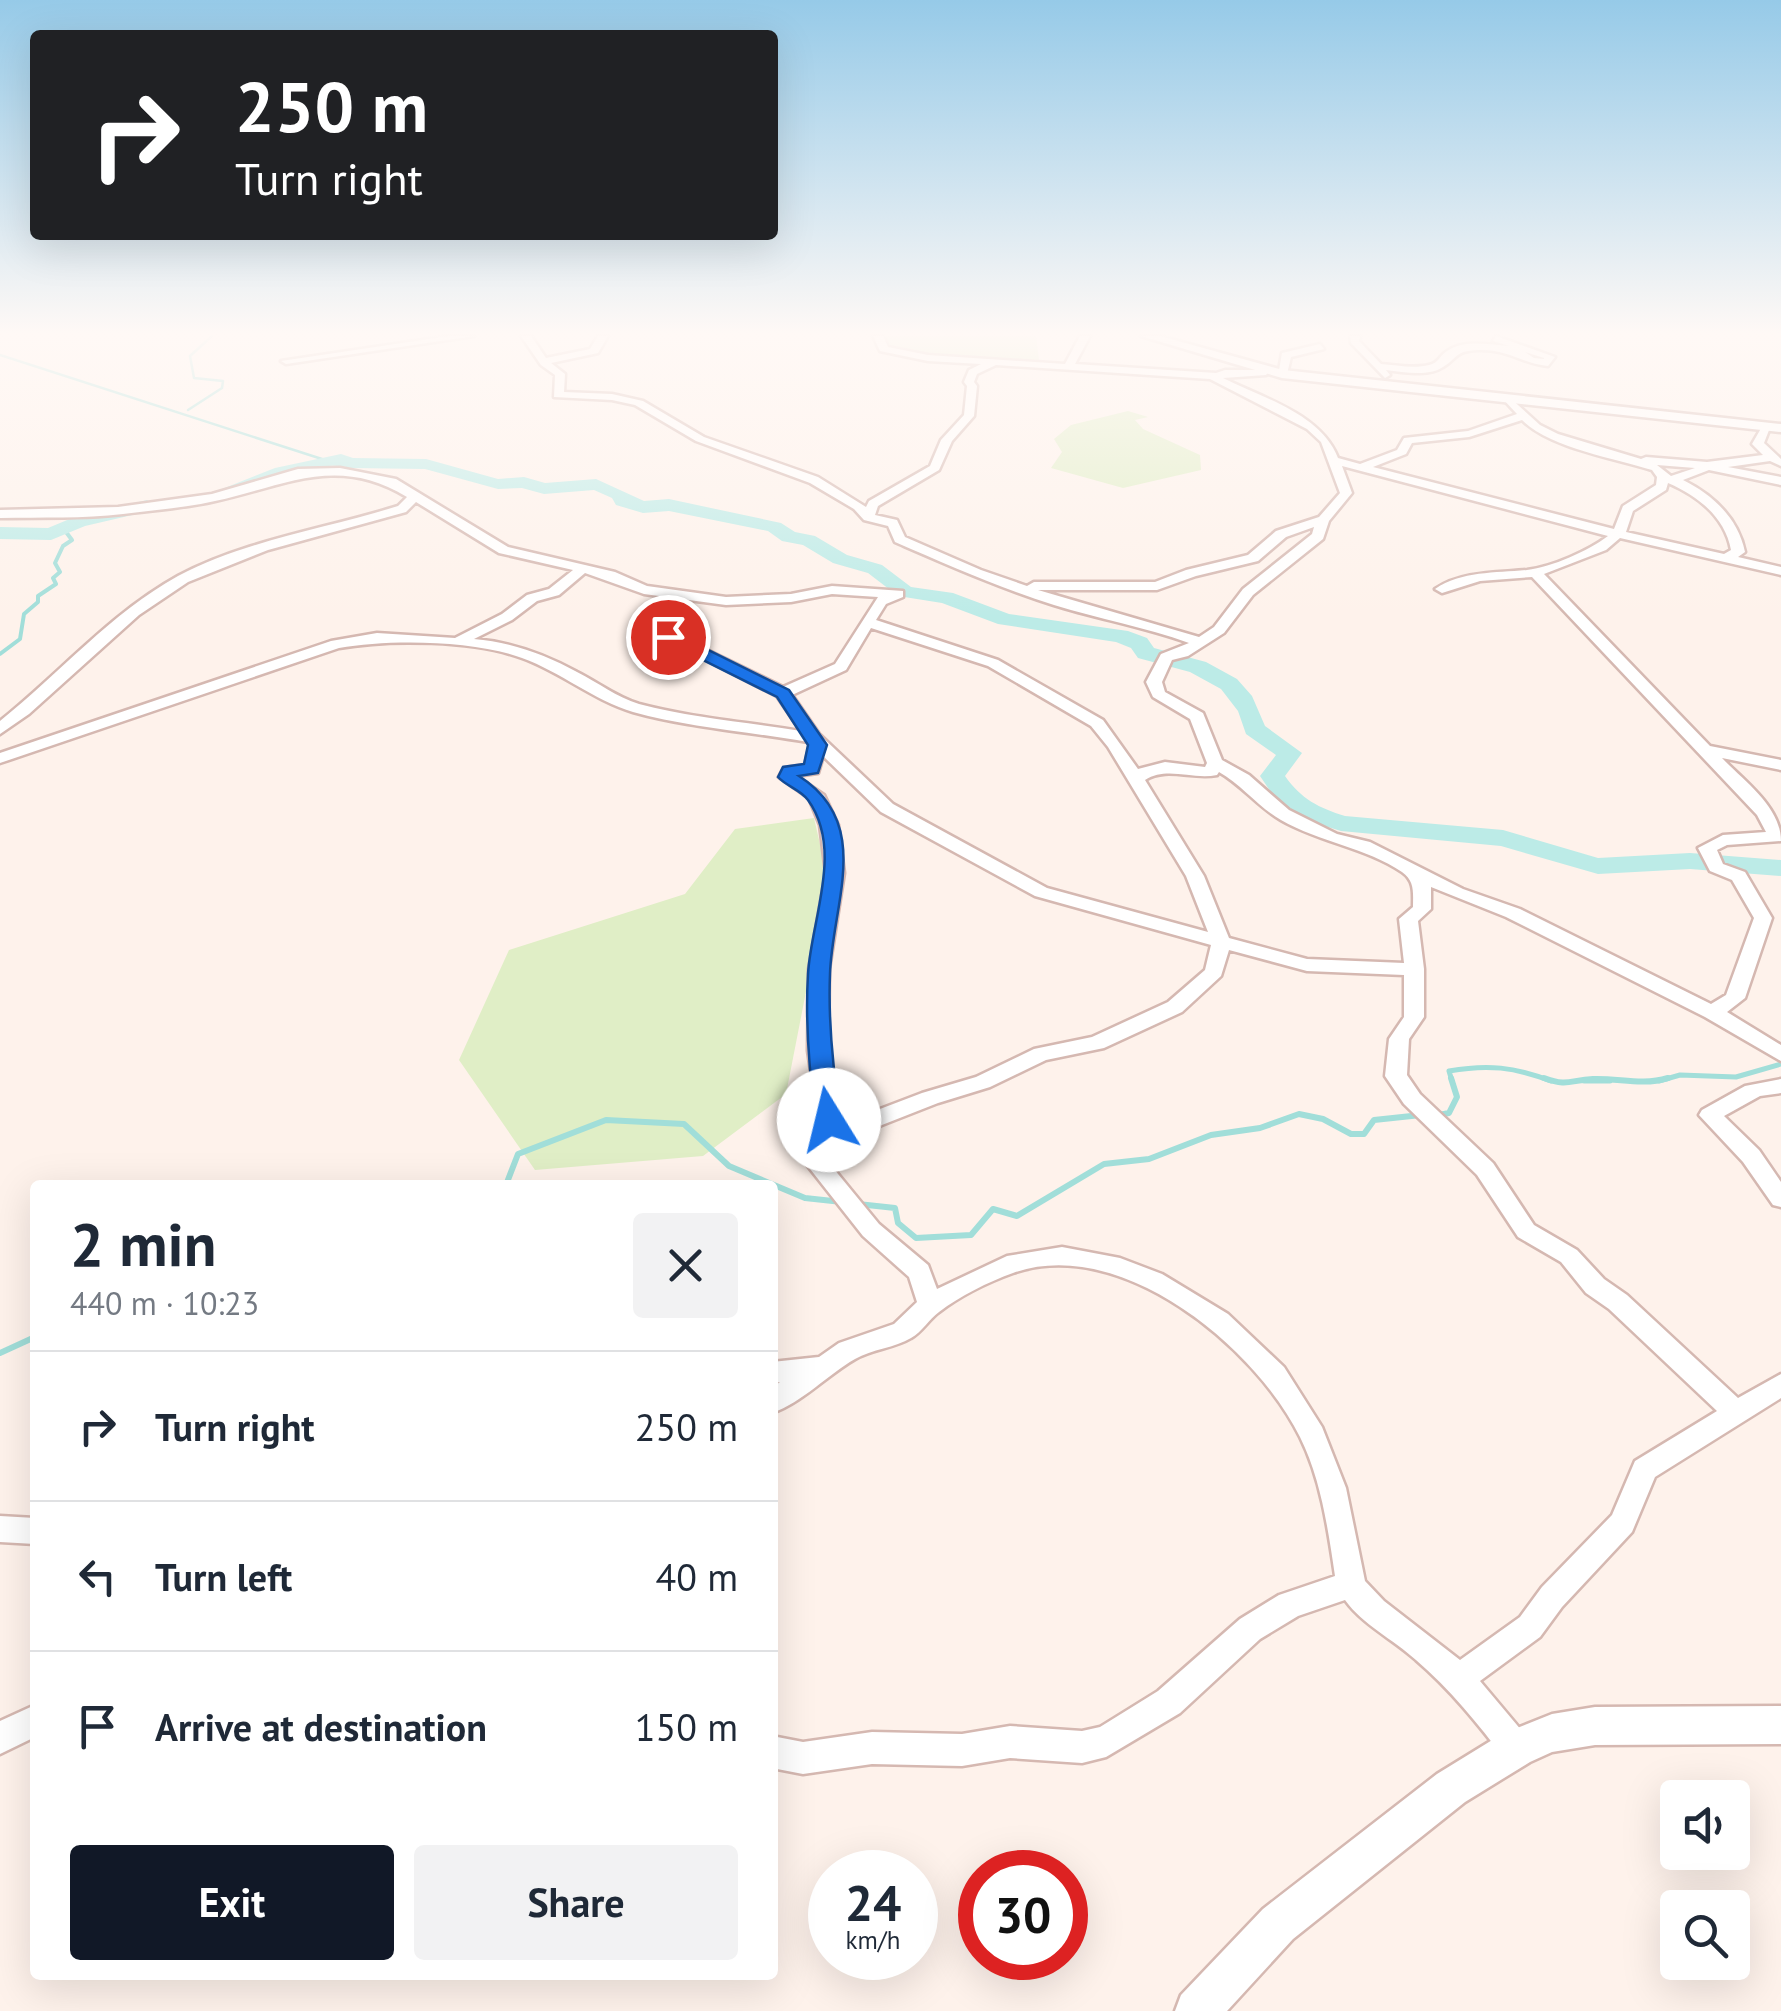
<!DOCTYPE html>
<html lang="en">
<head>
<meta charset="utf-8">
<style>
	:root { --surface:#fff; --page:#f2f2f3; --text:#1f2937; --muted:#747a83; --line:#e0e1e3; --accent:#111827 }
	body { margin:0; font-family:"PT Sans",sans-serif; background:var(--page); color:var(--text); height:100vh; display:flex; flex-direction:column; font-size:38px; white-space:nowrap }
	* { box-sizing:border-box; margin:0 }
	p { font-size:32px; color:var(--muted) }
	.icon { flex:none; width:55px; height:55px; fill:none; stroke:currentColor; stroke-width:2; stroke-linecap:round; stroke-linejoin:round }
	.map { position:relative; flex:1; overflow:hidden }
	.side { position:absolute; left:30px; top:1180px; width:748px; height:800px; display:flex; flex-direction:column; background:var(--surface); border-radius:10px; box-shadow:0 10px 40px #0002 }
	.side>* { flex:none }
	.top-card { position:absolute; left:30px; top:30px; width:748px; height:210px; border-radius:10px; box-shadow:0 10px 40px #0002; background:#202124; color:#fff; overflow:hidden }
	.controls { position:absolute; left:1660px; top:1780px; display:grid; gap:20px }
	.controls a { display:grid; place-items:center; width:90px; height:90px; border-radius:10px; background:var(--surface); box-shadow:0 10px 40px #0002; font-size:50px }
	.speed { position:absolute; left:808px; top:1850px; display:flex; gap:20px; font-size:50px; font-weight:700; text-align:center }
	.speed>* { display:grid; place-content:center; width:130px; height:130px; border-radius:50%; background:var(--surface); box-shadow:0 10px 40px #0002; line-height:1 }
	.speed small { font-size:25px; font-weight:400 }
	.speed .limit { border:15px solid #d22; background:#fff; color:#111 }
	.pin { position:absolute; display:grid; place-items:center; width:85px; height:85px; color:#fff; margin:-42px; border:5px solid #fff; border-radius:50%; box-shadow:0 2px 10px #0007 }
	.me { position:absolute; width:110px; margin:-55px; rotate:351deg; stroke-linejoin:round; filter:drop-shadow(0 0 8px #0008) }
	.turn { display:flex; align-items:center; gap:35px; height:210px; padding:0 40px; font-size:45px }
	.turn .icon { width:130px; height:130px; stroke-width:2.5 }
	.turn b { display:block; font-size:70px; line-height:85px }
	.round { display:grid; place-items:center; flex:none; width:105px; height:105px; border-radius:10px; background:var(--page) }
	.headline { display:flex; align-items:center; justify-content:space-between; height:170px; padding:0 40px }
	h1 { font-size:60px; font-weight:700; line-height:75px }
	.primary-button { display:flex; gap:20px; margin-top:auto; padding:20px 40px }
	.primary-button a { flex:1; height:115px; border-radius:10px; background:var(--accent); color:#fff; font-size:40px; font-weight:700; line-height:115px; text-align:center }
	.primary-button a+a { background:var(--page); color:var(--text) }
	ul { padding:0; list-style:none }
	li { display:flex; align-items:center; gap:30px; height:150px; padding:0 40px; border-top:2px solid var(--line) }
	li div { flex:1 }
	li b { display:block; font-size:38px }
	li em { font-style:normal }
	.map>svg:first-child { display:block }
	.green { fill:#e0eec6 }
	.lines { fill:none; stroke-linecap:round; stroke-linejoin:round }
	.stream-far3 { stroke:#a1ded9; stroke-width:2.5 }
	.stream-far2 { stroke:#a1ded9; stroke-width:4 }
	.stream-far1 { stroke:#a1ded9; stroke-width:5 }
	.stream { stroke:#a1ded9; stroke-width:6 }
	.river { fill:#bcebe7; fill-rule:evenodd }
	.minor-casing { stroke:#d5b8b1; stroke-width:5 }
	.tertiary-casing { stroke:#d5b8b1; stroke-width:5 }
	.minor { fill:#fff; fill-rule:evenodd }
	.tertiary { fill:#fff; fill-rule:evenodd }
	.route { fill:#1a73e8; stroke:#114b97; stroke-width:2.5 }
</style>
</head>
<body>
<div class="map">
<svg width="1781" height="2011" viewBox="0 0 1781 2011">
	<rect width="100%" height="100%" fill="#fef2eb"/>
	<g class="green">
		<polygon points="883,336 1036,336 1039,360 935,358 890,346"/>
		<polygon points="1128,411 1148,417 1135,420 1143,429 1200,455 1201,470 1123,488 1051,468 1062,452 1054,439 1071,425"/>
		<polygon points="814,818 828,879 786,1094 703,1156 535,1170 459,1060 509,950 685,894 735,829"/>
	</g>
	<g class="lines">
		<g class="stream-far3">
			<polyline points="0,355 325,460"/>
			<polyline points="188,410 222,388 223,381 194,378 190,356 212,336"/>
		</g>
		<polyline class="stream-far2" points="0,654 20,639 24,614 38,602 38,596 56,584 53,578 60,572 55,563 63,546 72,540 63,528"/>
		<g class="stream-far1">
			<path d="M 1452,1081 L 1449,1071 C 1488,1064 1514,1067 1551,1081"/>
			<polyline points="1584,1081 1610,1081"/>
			<polyline points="1659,1081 1680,1075 1736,1077 1781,1064"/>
		</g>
		<g class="stream">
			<path d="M 1544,1078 C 1568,1087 1570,1080 1593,1079 C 1620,1078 1641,1086 1668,1078"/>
			<polyline points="1439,1115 1449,1113 1457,1097 1451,1078"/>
			<polyline points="506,1185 518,1154 606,1120 684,1124 729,1166 805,1198 842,1202"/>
			<polyline points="858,1204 895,1208 898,1223 916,1238 971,1235 993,1209 1017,1216 1104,1164 1149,1159 1211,1135 1260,1128 1299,1114 1323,1119 1351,1134 1364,1134 1374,1120 1421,1115"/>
			<polyline points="0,1353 35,1337"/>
		</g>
		<g class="river">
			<path d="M 341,454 L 353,458 L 426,459 L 498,479 L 524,477 L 545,483 L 596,479 L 644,501 L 669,499 L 781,523 L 795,532 L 815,536 L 847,555 L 882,565 L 911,587 L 953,593 L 1009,614 L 1128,631 L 1147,638 L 1154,648 L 1206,662 L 1237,679 L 1252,696 L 1265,726 L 1302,753 L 1285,776 C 1301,799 1319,808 1345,816 L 1503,830 L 1598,858 L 1690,853 L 1781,860 L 1781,876 L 1690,869 L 1598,874 L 1501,846 L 1341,831 L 1302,819 L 1279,804 L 1260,776 L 1276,755 L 1246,734 L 1238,711 L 1221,689 L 1190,672 L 1138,658 L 1131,648 L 1116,642 L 998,624 L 942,603 L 898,596 L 868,573 L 833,563 L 803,545 L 782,541 L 768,531 L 669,511 L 643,513 L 616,505 L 612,498 L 594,490 L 544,494 L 522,488 L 498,489 L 425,469 L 351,468 C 311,457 260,488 221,498 L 212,493 L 275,468 Z"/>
			<polygon points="147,500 156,506 154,510 85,526 51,540 0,539 0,527 48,528 72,518"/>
		</g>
		<g class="minor-casing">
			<g id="minor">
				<polygon points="449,336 474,336 286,364 281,361"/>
				<path d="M 521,336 L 531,336 L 546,358 L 590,349 L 598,336 L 608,336 L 598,353 L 551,363 L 565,374 L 564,392 L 612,394 L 643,401 L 704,437 L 818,477 L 866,507 L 869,501 L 930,466 L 941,440 L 964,415 L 967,386 L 964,382 L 969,370 L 981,364 L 928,361 L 880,351 L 873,336 L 883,336 L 888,347 L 928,355 L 1065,364 L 1080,336 L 1090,336 L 1075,364 L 1216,373 L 1225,370 L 1270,370 L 1266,375 L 1223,378 C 1263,398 1321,414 1338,458 L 1360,464 L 1397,450 L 1404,438 L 1468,431 L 1517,414 L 1503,399 L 1508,396 L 1540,425 L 1558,434 L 1641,459 L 1646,457 L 1707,462 L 1763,455 L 1752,444 L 1763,425 L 1771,425 L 1764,443 L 1781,459 L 1781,466 L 1770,461 L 1728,467 L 1781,477 L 1781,485 L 1709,470 L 1683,480 C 1713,495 1738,518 1745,552 L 1738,557 L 1781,567 L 1781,575 L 1620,538 L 1606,550 L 1544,574 L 1710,746 L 1781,760 L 1781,770 L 1722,758 C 1744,781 1781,807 1781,841 L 1727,845 L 1717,850 L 1723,864 L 1745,872 L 1772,918 L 1745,998 L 1727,1012 L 1781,1045 L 1781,1061 L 1705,1017 L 1506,917 L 1431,887 L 1431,909 L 1418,921 L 1424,969 L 1424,1017 L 1409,1039 L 1407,1075 L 1420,1094 L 1493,1163 L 1534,1225 L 1577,1250 L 1604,1279 L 1627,1295 L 1738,1398 L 1781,1374 L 1781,1398 L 1655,1477 L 1632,1532 L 1562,1607 L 1540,1637 L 1480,1681 L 1527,1737 L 1532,1748 L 1527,1759 L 1516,1764 L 1505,1759 C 1478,1724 1450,1689 1416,1660 C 1393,1639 1363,1625 1345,1600 L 1298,1616 L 1260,1639 L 1180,1713 L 1106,1757 L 1082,1763 L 1010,1758 L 962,1766 L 872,1764 L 803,1774 L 772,1768 L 772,1736 L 803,1742 L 872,1732 L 962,1734 L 1010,1726 L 1082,1731 L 1100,1727 L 1158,1691 L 1240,1619 L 1279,1595 L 1335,1576 C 1328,1529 1321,1479 1300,1437 C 1255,1346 1120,1235 1013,1273 C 988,1282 960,1296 939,1312 C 929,1319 922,1332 911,1338 C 895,1348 872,1349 855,1359 C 827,1375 803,1402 772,1413 L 772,1388 L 780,1382 L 772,1383 L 772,1362 L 819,1357 L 839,1343 L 894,1324 L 917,1302 L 909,1277 L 863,1236 L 807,1165 L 806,1153 L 818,1120 L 808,1051 L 809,969 L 826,873 L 820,825 L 809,798 L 779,777 L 784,768 L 805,765 L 810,745 L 808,742 C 752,732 686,727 633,712 C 593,700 561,672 522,658 C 474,640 389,639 339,648 L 0,763 L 0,753 L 331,641 L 377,633 L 455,638 L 502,614 L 527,595 L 549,589 L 573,570 L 499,553 L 416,502 L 406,512 L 268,550 L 188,582 L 139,615 L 29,714 L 0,734 L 0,721 C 60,673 111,613 178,576 C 246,540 325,529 398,506 L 407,497 C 337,454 285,486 215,501 C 185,508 153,510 123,514 C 83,519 41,517 0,518 L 0,510 L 118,507 L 212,494 L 298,469 L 340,468 L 396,479 L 508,547 L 615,572 L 647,586 L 726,597 L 791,594 L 832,586 L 903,591 L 903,597 L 886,604 L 876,620 L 998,660 L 1103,720 L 1138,769 L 1165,762 L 1205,767 L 1207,763 L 1190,719 L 1153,697 L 1146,682 L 1161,654 L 1189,643 C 1145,627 1099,619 1054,605 C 1000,588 948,565 895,542 L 888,526 L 864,520 L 854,509 L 810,483 L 696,441 L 635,405 L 612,400 L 554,397 L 555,375 L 541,365 ZM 996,365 L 1210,379 L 1307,429 L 1321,442 L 1340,493 L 1319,517 L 1276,531 L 1248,555 L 1186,570 L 1155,582 L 1034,582 L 1027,586 L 981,570 L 905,537 L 897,520 L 875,515 L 878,506 L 939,470 L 952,441 L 974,416 L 977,386 L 974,382 L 977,374 ZM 1522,420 C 1550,448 1614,458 1652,470 L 1657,477 L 1656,485 L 1623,506 L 1614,529 L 1373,467 L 1406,454 L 1412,443 L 1469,437 ZM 1657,465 L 1695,468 L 1671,476 ZM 1342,466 L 1608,536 C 1588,551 1552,567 1527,570 C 1496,573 1462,571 1435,589 L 1442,593 L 1480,581 L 1532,577 L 1757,815 L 1766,832 L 1723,835 L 1698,848 L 1710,871 L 1732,880 L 1754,918 L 1726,995 L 1711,1004 L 1520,909 L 1463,889 L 1370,842 L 1337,834 L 1289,810 L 1249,775 L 1222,760 L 1203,713 L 1165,692 L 1162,682 L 1172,660 L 1188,656 L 1224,633 L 1253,595 L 1323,539 L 1329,521 L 1352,493 ZM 1668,483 C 1698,496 1725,517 1731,550 L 1724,554 L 1626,532 L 1633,511 L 1666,490 ZM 1314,527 L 1312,534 L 1243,589 L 1214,627 L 1199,637 L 1038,590 L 1157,590 L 1196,576 L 1258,561 L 1286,537 ZM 585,573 L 644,594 L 726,605 L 791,602 L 832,594 L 878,597 L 835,664 L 783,687 L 674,634 L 662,637 L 777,696 L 801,731 C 748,722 691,718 639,704 C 616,697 599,683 577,672 C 546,655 511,642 474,639 L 512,620 L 537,601 L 559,595 ZM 871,628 L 988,666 L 1091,726 L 1108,747 L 1186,876 L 1208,932 L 1047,888 L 893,804 L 819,734 L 792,695 L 846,670 ZM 823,756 L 881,812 L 1035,896 L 1211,945 L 1205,970 L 1168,1002 L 1092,1037 L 1034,1049 L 976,1077 L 922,1093 L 838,1125 L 840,1120 L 828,1051 L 829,969 L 844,873 L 838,825 L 824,795 L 796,776 L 818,773 ZM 1219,772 C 1242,785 1258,807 1281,820 C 1319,842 1367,848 1402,872 C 1415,881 1413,893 1413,907 L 1399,919 L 1404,963 L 1307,959 L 1229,938 L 1204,876 L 1145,780 C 1167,766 1192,780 1217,775 ZM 1229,950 L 1307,971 L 1404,975 L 1404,1017 L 1389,1039 L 1385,1076 L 1404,1104 L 1477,1175 L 1518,1237 L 1561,1262 L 1586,1293 L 1609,1309 L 1717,1411 L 1635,1461 L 1612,1515 L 1542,1587 L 1520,1617 L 1460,1660 L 1384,1601 L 1365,1581 L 1346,1488 L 1322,1427 L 1284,1367 L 1228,1314 L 1162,1274 L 1120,1258 L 1062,1247 L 1007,1256 L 937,1289 L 928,1265 L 879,1224 L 829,1163 L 831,1145 L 938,1103 L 990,1087 L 1046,1060 L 1104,1048 L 1182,1012 L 1221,976 Z"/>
				<path d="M 1350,336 L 1360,336 L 1359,341 L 1381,364 C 1396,365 1414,369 1429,365 C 1439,363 1439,356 1447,351 C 1466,339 1489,345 1509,346 L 1493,341 L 1496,336 L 1555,357 L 1548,366 C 1520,363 1509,349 1478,350 C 1454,351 1458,358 1443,367 C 1428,377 1404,372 1386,370 L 1390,375 L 1385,378 L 1351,343 ZM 1525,352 L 1544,358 L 1544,359 L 1534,358 Z"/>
				<polygon points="1320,344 1324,349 1291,357 1287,374 1278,376 1282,353"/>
				<polygon points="1781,1079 1781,1093 1760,1096 1724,1116 1759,1150 1781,1182 1781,1207 1773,1205 1743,1162 1699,1115 1702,1110 1745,1086"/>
				<polygon points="0,1516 35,1518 35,1544 0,1542"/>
				<polygon points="35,1705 35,1737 0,1754 0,1721"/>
			</g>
		</g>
		<g class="tertiary-casing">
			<g id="tertiary">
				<polygon points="1141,336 1160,336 1283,370 1781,424 1781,432 1282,378"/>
				<polygon points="1781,1706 1781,1744 1595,1745 1552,1752 1530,1762 1465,1802 1293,1939 1227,2011 1175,2011 1181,1995 1263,1909 1437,1774 1502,1734 1552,1714 1595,1707"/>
			</g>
		</g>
		<use href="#minor" class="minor"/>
		<use href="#tertiary" class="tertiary"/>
	</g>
	<linearGradient id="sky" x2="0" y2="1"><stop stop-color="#96cae8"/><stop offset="0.54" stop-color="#fff9f6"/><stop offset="1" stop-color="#fff9f6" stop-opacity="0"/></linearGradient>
	<rect width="1781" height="617" fill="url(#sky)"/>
	<path class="route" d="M 663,633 L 674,633 L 789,690 L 827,745 L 818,773 L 799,776 C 874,824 832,904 830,974 C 828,1024 833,1071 841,1120 L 837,1126 L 820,1126 L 816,1120 C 809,1071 805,1024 808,974 C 811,920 844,850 808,800 C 801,790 786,786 778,777 L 783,767 L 804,764 L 808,745 L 777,697 L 663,640 Z"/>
</svg>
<div class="controls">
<a><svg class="icon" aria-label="sound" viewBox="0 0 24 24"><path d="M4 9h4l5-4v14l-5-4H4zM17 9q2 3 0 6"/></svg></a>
<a><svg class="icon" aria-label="search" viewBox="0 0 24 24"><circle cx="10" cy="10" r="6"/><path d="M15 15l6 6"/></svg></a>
</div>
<div class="speed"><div>24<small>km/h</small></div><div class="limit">30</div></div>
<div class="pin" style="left:668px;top:637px;background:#d93025"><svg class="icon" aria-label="arrive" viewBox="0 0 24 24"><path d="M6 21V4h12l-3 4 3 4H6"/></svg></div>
<svg class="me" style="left:829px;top:1120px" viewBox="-20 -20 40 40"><circle r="19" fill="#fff"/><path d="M0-13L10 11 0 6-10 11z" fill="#1a73e8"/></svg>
<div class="top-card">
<div class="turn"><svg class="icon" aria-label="right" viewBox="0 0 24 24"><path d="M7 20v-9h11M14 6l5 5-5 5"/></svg><div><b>250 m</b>Turn right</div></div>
</div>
<section class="side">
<div class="headline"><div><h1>2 min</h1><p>440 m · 10:23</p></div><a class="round"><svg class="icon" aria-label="close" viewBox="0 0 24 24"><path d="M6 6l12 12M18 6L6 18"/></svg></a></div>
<ul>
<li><svg class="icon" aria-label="right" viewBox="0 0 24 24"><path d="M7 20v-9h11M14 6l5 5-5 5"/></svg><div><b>Turn right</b></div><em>250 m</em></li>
<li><svg class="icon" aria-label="left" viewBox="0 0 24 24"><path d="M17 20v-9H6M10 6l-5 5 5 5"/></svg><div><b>Turn left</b></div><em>40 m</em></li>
<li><svg class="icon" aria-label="arrive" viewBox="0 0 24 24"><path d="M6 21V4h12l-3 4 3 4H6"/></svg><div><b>Arrive at destination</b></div><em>150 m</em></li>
</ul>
<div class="primary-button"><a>Exit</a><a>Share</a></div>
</section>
</div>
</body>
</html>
